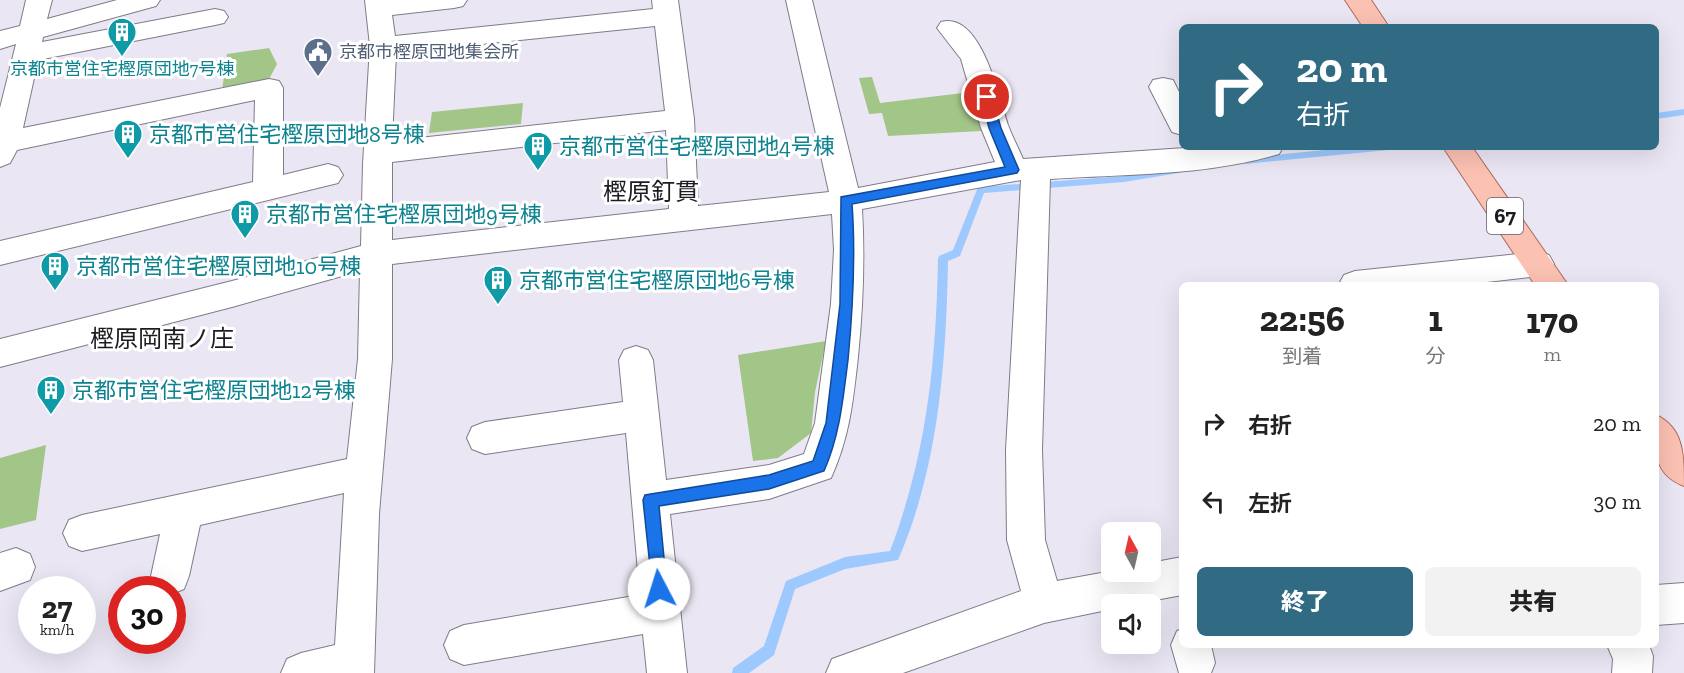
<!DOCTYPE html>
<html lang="ja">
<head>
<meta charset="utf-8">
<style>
	:root { --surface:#fff; --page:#f2f2f2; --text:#222; --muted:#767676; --accent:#316a83 }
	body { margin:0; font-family:"Zilla Slab","Noto Sans JP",serif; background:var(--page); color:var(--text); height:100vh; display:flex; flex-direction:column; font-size:22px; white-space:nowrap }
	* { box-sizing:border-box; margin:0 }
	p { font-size:20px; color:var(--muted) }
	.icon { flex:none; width:33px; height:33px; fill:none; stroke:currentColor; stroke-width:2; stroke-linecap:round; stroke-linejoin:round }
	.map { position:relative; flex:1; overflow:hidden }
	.details { position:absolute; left:1179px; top:282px; width:480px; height:366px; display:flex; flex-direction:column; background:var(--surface); border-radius:9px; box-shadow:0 6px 24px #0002 }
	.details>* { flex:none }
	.top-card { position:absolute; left:1179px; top:24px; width:480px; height:126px; border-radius:9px; box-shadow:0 6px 24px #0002; background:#316a83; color:#fff; overflow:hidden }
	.needle { width:39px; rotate:352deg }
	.controls { position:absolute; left:1101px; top:522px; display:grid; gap:12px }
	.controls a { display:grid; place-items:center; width:60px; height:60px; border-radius:9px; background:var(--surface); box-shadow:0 6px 24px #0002; font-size:30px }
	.speed { position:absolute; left:18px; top:576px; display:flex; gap:12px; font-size:30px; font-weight:700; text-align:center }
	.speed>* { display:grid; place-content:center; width:78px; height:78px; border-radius:50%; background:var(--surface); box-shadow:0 6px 24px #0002; line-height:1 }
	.speed small { font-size:15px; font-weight:400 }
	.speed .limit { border:9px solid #d22; background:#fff; color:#111 }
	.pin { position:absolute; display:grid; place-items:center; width:51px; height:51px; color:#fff; margin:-26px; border:3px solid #fff; border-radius:50%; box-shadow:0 2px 6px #0007 }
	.me { position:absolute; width:66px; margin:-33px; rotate:355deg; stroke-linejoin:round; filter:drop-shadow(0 0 4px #0008) }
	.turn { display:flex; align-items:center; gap:21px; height:126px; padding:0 18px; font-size:27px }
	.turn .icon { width:78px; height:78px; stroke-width:2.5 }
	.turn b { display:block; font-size:42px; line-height:51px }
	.eta { display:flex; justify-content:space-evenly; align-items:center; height:102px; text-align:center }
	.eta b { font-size:36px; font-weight:800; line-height:42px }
	.button { display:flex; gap:12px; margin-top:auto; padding:12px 18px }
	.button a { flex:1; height:69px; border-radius:9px; background:var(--accent); color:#fff; font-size:24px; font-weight:800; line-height:69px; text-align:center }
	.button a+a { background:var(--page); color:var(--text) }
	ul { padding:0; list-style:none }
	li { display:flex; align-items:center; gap:18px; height:78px; padding:0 18px }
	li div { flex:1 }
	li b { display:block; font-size:22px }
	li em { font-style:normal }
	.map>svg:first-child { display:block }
	.green { fill:#a2c588 }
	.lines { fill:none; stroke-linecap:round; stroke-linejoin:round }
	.stream { fill:#9dc9fe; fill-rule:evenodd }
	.minor-casing { stroke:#807b88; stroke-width:2 }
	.major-casing { stroke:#ab6c5f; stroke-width:2 }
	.minor { fill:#fff; fill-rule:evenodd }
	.major { fill:#fbc1b3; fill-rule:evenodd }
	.route { fill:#1a73e8; stroke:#114b97; stroke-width:1.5 }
	.labels { text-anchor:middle; stroke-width:6; stroke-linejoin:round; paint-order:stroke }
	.far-service-label { font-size:18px; fill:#4e5e75; stroke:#fff; text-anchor:start }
	.far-culture-label { font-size:18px; fill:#0d838f; stroke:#fff }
	.shield { fill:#fff; stroke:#615f63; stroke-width:1.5 }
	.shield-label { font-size:21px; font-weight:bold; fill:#1d1b20 }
	.culture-label { font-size:22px; fill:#0d838f; stroke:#fff; text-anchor:start }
	.neighbourhood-label { font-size:24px; fill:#1d1b20; stroke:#fff }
</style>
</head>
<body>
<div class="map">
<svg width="1684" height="673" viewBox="0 0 1684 673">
	<rect width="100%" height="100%" fill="#ebe6f4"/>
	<g class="green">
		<polygon points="269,48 277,64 267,83 222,91 227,54"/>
		<polygon points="872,77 880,103 971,92 986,124 981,131 888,136 882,113 869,114 859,78"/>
		<polygon points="523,103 521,124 429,133 432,112"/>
		<polygon points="826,341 815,392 811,433 778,458 753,461 738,355"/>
		<polygon points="46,445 36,520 0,529 0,458"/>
	</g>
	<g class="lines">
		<g class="stream">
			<polygon points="1684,109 1684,115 1656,119 1656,113"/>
			<polygon points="1354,147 1393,147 1388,150 1245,164 1240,161 1245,158"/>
			<path d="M 1176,168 L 1179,169 L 1181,171 L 1179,173 L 1124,182 L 984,193 L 960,256 L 948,261 C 946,363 939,466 898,560 L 845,569 L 795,589 L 774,655 L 749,673 L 732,673 L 733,668 L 764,646 L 786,581 L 845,557 L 890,551 C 927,453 936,362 938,259 L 939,256 L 953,250 L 978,187 L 1124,176 Z"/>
		</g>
		<g class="minor-casing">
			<g id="minor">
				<polygon points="26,0 52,0 47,19 117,0 160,0 156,6 43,37 42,42 215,9 224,11 228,17 224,23 215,25 38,60 23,128 269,79 279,81 283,88 283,175 328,164 338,167 343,175 338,183 0,265 0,241 253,182 255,100 17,150 10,163 0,167 0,108 16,44 0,49 0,31 20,26"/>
				<path d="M 365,0 L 467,0 L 463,6 L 454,8 L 392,15 L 395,36 L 653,9 L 652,0 L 678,0 L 694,119 L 698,206 L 829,192 L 786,0 L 812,0 L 858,188 L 995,162 L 981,128 L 961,59 L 937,28 L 941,22 C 981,11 999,97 1008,125 C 1012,136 1018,147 1023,159 L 1200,147 L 1283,147 L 1279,154 C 1206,176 1125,174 1050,179 L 1042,450 L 1045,540 L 1057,581 L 1112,571 L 1150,572 L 1150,563 L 1182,557 L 1182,595 L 1134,604 L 1112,604 L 1112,609 L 1044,623 L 903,673 L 826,673 L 832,659 L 1021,591 L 1007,540 L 1006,450 L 1021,180 L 862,209 C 865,259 863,307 858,357 C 853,401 850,436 831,478 L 769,499 L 670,514 L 687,673 L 647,673 L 643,634 L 464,665 L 450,659 L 444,645 L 450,631 L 464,625 L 640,595 L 626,433 L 485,454 L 472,449 L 467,438 L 472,427 L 485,422 L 623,402 L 619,360 L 624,350 L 636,346 L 648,350 L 653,360 L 666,480 L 769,465 L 804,454 L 815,423 L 831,304 L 834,250 L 832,214 L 392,264 L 392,359 L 379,514 L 374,673 L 281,673 L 287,659 L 301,653 L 335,645 L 344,493 L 200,525 L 189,576 L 184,589 L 172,594 L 172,590 L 156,589 L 151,576 L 160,534 L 82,551 L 69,546 L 63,533 L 69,520 L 82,515 L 347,459 L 358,359 L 360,271 L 232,307 L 0,367 L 0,339 L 232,281 L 361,246 L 363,164 L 370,46 ZM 655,26 L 665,111 L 392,141 L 396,53 ZM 666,130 L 669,209 L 392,240 L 392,162 Z"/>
				<polygon points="1163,78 1173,80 1182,98 1182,135 1172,132 1149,87 1153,80"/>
				<polygon points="1538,252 1549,255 1554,264 1549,273 1538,276 1461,285 1339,284 1344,275 1355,271"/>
				<polygon points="16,548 30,554 35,567 30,580 0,591 0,553"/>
				<polygon points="1684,583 1684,623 1656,625 1656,585"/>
				<polygon points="1182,629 1182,645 1211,645 1215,663 1211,673 1179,673 1171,645 1177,631"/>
				<polygon points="1607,645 1649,645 1653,656 1652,673 1612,673 1613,659"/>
			</g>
		</g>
		<g class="major-casing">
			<g id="major">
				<polygon points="1345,0 1371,0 1389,27 1363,27"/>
				<polygon points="1443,147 1472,147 1568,285 1535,285"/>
				<path d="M 1656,415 C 1684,428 1684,455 1684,486 C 1650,473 1656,446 1656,415 Z"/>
			</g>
		</g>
		<use href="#minor" class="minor"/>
		<use href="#major" class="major"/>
	</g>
	<path class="route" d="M 987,93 L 992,97 L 1001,128 L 1019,170 L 1017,173 L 852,204 C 856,257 853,307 848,360 C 843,398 840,435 824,471 L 769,489 L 659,506 L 667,589 L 665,595 L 659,597 L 653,595 L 643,500 L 645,495 L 769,475 L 813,461 L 826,423 L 840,304 L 841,197 L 1005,167 L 989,128 L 981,97 Z"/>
	<defs>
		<g id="building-pin" transform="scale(1.5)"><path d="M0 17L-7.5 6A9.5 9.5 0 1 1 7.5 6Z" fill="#0f9aa8" stroke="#fff"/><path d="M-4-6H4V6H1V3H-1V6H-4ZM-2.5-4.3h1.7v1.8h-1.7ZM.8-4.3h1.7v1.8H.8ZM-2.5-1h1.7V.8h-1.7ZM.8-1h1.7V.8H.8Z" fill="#fff"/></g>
		<g id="civic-pin" transform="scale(1.5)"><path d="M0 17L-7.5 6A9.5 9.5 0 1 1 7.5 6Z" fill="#5c6f8a" stroke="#fff"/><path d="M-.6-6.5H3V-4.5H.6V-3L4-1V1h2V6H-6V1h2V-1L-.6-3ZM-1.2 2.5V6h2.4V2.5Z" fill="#fff"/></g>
	</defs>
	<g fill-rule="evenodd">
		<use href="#building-pin" x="122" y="32"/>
		<use href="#civic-pin" x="318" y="52"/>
		<use href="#building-pin" x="128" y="134"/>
		<use href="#building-pin" x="538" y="146"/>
		<use href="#building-pin" x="245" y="214"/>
		<use href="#building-pin" x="55" y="266"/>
		<use href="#building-pin" x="498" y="280"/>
		<use href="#building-pin" x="51" y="390"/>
	</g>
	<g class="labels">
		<g class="far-service-label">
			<text x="339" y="58">京都市樫原団地集会所</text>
		</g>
		<g class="far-culture-label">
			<text x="122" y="75">京都市営住宅樫原団地7号棟</text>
		</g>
		<rect class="shield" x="1487" y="198" width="36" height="36" rx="4.5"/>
		<g class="shield-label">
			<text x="1505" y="223">67</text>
		</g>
		<g class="culture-label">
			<text x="149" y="142">京都市営住宅樫原団地8号棟</text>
			<text x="559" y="154">京都市営住宅樫原団地4号棟</text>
			<text x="266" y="222">京都市営住宅樫原団地9号棟</text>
			<text x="76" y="274">京都市営住宅樫原団地10号棟</text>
			<text x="519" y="288">京都市営住宅樫原団地6号棟</text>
			<text x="72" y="398">京都市営住宅樫原団地12号棟</text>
		</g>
		<g class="neighbourhood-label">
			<text x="651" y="200">樫原釘貫</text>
			<text x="162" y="347">樫原岡南ノ庄</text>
		</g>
	</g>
</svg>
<div class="controls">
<a><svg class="needle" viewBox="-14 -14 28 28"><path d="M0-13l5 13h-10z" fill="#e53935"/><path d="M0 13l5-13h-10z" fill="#767676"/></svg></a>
<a><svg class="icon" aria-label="sound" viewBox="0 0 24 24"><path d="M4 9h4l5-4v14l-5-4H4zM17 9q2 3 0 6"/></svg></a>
</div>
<div class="speed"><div>27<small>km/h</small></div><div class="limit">30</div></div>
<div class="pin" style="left:987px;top:97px;background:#d93025"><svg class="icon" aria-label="arrive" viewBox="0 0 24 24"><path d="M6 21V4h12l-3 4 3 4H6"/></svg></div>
<svg class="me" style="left:659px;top:589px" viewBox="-20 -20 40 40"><circle r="19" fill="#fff"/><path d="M0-13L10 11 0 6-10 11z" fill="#1a73e8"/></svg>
<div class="top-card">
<div class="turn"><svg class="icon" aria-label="right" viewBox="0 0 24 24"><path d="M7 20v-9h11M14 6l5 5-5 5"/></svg><div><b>20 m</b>右折</div></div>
</div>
<section class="details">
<div class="eta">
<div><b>22:56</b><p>到着</p></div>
<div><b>1</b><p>分</p></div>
<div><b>170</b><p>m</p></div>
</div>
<ul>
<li><svg class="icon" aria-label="right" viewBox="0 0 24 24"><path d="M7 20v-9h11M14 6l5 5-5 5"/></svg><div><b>右折</b></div><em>20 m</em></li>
<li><svg class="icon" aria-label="left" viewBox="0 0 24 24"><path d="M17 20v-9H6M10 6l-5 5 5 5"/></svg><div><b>左折</b></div><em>30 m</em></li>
</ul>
<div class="button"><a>終了</a><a>共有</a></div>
</section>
</div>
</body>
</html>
